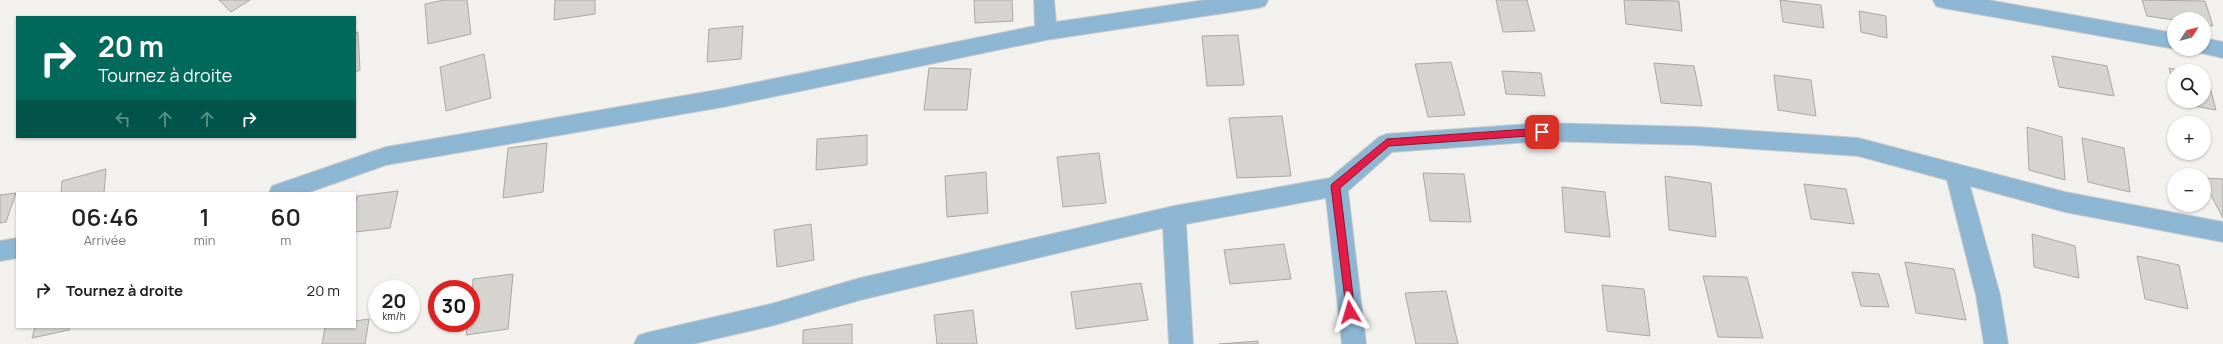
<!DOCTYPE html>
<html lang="fr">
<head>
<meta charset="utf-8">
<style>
	:root { --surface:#fff; --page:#f2f2f2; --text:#202124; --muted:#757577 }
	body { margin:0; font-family:Manrope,sans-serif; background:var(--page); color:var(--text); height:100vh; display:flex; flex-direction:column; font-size:15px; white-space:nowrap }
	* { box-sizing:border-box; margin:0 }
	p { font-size:13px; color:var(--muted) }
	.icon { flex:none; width:22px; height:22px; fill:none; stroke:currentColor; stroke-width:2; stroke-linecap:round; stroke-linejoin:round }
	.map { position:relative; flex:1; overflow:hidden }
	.details { position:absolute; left:16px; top:192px; width:340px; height:136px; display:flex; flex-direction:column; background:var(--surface); border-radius:0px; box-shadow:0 1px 3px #0004 }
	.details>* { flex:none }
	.guide { position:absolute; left:16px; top:16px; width:340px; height:122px; border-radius:0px; box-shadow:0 1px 3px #0004; background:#00695c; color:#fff; overflow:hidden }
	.needle { width:26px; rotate:54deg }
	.controls { position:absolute; left:2167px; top:12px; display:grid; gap:8px }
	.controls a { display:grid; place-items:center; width:44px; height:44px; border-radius:50%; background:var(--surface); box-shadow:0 1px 3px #0004; font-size:20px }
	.speed { position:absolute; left:368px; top:280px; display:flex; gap:8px; font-size:20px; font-weight:700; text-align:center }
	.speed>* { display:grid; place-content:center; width:52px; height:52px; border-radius:50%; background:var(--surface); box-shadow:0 1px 3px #0004; line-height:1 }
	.speed small { font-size:10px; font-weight:400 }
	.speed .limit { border:6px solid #d22; background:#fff; color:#111 }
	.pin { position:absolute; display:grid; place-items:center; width:34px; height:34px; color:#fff; margin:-17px; border-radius:8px; box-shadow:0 2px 6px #0006 }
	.me { position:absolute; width:44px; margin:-22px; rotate:353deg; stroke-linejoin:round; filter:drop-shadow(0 0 3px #0008) }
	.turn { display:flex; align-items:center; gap:14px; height:84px; padding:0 16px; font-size:18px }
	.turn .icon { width:52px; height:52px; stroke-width:2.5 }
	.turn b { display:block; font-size:28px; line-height:34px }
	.lanes { display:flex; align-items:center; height:38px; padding:0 16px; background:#0003; justify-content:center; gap:20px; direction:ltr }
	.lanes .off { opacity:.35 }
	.eta { display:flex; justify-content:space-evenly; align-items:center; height:68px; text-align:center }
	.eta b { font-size:24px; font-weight:600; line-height:28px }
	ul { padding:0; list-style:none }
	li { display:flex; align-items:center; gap:12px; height:60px; padding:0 16px }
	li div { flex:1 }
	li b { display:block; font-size:15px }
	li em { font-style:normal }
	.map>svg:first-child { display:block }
	.building { fill:#d5d4d1; stroke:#a9a8a5 }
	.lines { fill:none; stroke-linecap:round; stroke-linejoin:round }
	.minor-casing { stroke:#cdccca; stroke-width:2 }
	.minor { fill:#8cb6d2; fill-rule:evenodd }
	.route { fill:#e11d48; stroke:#92132f }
</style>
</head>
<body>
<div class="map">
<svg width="2223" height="344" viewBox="0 0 2223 344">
	<rect width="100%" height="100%" fill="#f2f1ee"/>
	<g class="building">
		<polygon points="219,0 250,0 231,12"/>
		<polygon points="444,0 467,0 471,34 428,44 425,4"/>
		<polygon points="555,0 595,0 595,14 554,20"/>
		<polygon points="974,0 1012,0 1013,21 975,23"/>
		<polygon points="1496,0 1527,0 1535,31 1503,32"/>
		<polygon points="1624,0 1679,1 1682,31 1626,24"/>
		<polygon points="1780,0 1821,5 1824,28 1783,22"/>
		<polygon points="2142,0 2205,1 2213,26 2204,25 2204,19 2174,20 2147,16"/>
		<polygon points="1859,11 1886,16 1887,38 1861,32"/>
		<polygon points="743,26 741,59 707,62 709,29"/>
		<polygon points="358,32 360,70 355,72 355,33"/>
		<polygon points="1238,35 1244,85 1207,86 1202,36"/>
		<polygon points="484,54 491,98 446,111 440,67"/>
		<polygon points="2052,56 2107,66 2114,96 2059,87"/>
		<polygon points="1451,62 1465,115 1428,117 1415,64"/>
		<polygon points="1654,63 1694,66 1702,106 1661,103"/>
		<polygon points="929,68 971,69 967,110 924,110"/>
		<polygon points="2169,68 2183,71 2174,71 2174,87"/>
		<polygon points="1502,71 1541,73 1545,96 1506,94"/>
		<polygon points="1774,75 1811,80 1816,116 1778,110"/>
		<polygon points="2204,75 2207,76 2216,110 2178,103 2177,101 2204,101"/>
		<polygon points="1282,116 1291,176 1237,178 1229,118"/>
		<polygon points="2027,127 2062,137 2065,180 2029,170"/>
		<polygon points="867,135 867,165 816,170 817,139"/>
		<polygon points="2082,138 2124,148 2130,192 2088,182"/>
		<polygon points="547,143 543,192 503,198 508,148"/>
		<polygon points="1099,153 1106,203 1063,207 1057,157"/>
		<polygon points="106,169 104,193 61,193 62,181"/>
		<polygon points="986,172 988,213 947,217 945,176"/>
		<polygon points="1423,173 1464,174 1471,222 1430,221"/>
		<polygon points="1665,176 1711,183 1716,237 1669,230"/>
		<polygon points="2204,178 2223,179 2223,218 2204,182"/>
		<polygon points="1804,184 1846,189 1854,224 1811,219"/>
		<polygon points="1562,187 1605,192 1610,237 1565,232"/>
		<polygon points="398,191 390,228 355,232 355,206 357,196"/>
		<polygon points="16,193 6,222 0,223 0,195"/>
		<polygon points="811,224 814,260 777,267 774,230"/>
		<polygon points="2032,234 2075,246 2079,278 2034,267"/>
		<polygon points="1284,244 1291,279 1230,284 1224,250"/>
		<polygon points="2137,256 2179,265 2188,309 2145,299"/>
		<polygon points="1905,262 1954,269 1966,320 1916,313"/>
		<polygon points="1852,272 1879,274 1889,307 1861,306"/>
		<polygon points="513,274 508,329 466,335 468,323 471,323 473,279"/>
		<polygon points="1703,276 1747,277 1763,338 1718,337"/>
		<polygon points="1141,283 1148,320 1076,329 1071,292"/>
		<polygon points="1602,285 1644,289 1650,336 1607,331"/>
		<polygon points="1446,291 1458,344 1416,344 1405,293"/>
		<polygon points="973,310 977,344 937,344 934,315"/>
		<polygon points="369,319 365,344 322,344 325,327 355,327 355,321"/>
		<polygon points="852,324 852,344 803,344 803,330"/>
		<polygon points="35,327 70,327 69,330 32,338"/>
		<polygon points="1258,341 1258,344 1219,344"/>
	</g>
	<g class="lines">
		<g class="minor-casing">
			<g id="minor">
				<polygon points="1034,0 1054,0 1056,22 1205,0 1268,0 1265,6 1258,8 1046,40 723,107 386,165 307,193 269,193 272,186 386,147 723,89 1035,26"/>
				<polygon points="1933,0 1988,0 2174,33 2175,49 1943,8 1936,6"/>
				<polygon points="2204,38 2223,42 2223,58 2197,52 2195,49 2204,49"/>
				<polygon points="1542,123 1697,127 1858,138 2065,192 2223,222 2223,242 2065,212 1970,186 2000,295 2008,344 1984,344 1976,295 1947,180 1858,156 1697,145 1542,141 1392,152 1348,191 1366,344 1342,344 1326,198 1186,224 1193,344 1169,344 1163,228 860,300 771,326 693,344 634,344 638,336 646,333 771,304 860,278 1174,206 1330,178 1379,137 1387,134"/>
				<polygon points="17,238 17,258 0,261 0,241"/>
			</g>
		</g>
		<use href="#minor" class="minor"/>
	</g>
	<polygon class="route" points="1542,128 1546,132 1542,135 1389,146 1340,188 1355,312 1350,317 1347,316 1331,186 1332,184 1387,139"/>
</svg>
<div class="controls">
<a><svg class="needle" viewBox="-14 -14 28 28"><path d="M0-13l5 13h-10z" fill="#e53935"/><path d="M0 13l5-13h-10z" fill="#757577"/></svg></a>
<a><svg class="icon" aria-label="search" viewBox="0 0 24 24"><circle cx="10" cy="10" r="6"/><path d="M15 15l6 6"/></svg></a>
<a>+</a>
<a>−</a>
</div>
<div class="speed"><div>20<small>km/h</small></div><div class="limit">30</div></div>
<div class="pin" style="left:1542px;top:132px;background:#d93025"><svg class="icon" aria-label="arrive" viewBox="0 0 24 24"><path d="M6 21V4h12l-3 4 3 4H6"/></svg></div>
<svg class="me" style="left:1350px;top:312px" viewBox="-20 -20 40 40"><path d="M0-17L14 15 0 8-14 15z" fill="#e11d48" stroke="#fff" stroke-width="4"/></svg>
<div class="guide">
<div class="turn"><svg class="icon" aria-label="right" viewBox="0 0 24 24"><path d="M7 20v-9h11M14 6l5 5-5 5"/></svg><div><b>20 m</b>Tournez à droite</div></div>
<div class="lanes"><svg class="icon off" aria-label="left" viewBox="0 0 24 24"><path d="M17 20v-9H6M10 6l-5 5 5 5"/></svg><svg class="icon off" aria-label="ahead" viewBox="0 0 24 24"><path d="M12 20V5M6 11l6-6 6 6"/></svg><svg class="icon off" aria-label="ahead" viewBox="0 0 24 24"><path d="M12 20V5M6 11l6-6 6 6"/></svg><svg class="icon" aria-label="right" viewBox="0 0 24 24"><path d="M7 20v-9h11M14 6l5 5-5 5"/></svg></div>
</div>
<section class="details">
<div class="eta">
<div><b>06:46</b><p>Arrivée</p></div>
<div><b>1</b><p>min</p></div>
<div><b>60</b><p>m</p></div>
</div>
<ul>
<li><svg class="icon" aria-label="right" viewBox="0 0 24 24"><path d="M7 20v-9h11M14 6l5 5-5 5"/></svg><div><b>Tournez à droite</b></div><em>20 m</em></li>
</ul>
</section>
</div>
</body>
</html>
